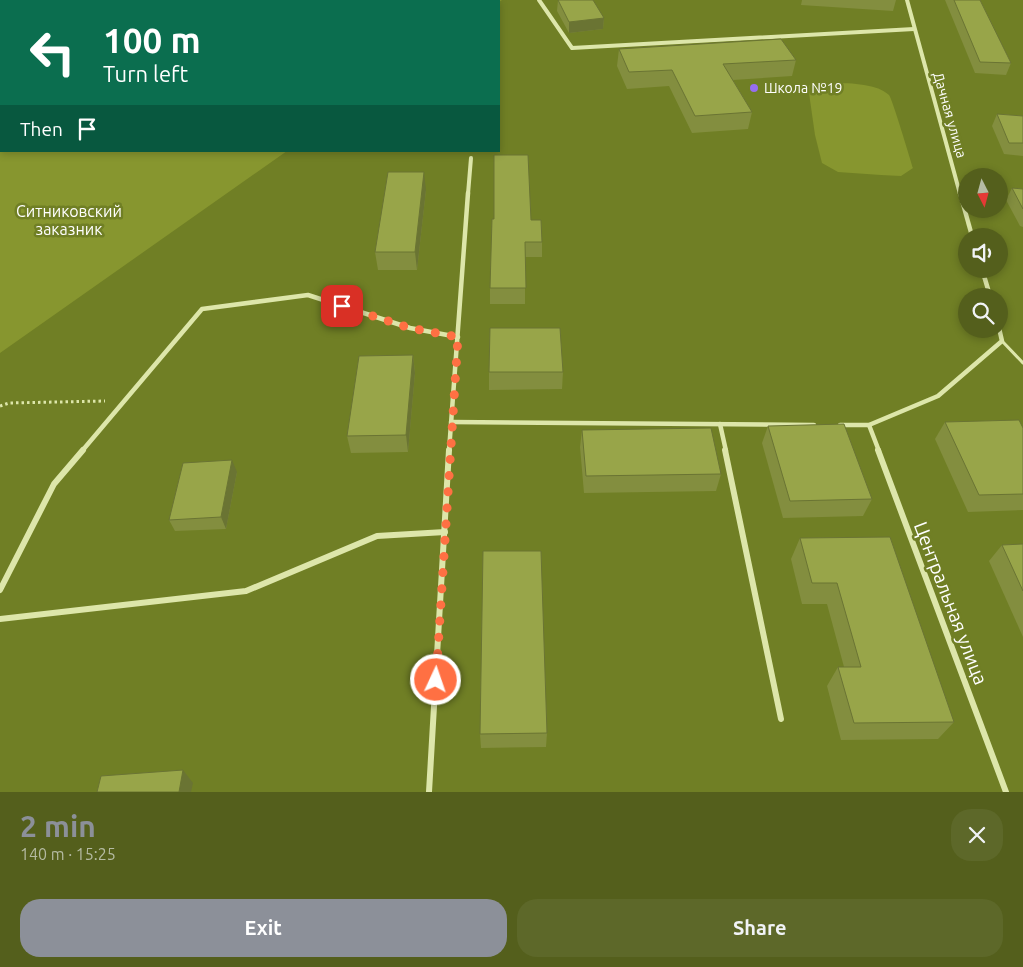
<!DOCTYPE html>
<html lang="en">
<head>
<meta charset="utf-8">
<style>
	:root { --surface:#545f1c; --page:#5d6829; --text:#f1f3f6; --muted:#b5bba3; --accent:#8c9099 }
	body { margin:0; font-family:Ubuntu,sans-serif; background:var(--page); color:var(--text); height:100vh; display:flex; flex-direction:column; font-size:19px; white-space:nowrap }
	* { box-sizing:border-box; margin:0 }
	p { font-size:16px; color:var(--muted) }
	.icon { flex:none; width:28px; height:28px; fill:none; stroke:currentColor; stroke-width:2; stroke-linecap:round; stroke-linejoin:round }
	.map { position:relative; height:792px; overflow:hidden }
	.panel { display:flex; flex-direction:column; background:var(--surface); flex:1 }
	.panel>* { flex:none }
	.banner { position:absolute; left:0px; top:0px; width:500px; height:152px; box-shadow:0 2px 8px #0003; background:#0b6e4f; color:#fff; overflow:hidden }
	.needle { width:32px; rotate:174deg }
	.fabs { position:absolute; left:958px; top:168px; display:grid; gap:10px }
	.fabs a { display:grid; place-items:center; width:50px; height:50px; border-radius:50%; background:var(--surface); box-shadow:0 2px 8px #0003; font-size:25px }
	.pin { position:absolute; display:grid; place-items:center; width:42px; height:42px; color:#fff; margin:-21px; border-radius:10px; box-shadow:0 2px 8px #0006 }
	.me { position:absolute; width:55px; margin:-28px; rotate:3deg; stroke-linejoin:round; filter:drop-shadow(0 0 4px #0008) }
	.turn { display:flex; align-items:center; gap:18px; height:105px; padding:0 20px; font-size:22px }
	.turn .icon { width:65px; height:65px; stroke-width:2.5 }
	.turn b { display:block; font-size:35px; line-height:42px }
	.then { display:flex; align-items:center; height:48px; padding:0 20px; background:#0003; gap:10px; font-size:19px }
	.round { display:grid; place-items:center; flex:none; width:52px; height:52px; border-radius:20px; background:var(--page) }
	.headline { display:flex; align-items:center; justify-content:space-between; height:85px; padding:0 20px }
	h1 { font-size:30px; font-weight:700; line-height:38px; color:var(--accent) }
	.cta { display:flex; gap:10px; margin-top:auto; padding:10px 20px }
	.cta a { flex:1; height:58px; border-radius:20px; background:var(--accent); color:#fff; font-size:20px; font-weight:700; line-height:58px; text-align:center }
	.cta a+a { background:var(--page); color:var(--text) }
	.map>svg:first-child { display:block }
	.green { fill:#87962f }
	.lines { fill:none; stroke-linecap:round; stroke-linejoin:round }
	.path { stroke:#dde6aa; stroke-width:3; stroke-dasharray:2.5 3; stroke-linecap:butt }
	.lane { stroke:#dde6aa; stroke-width:3 }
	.street-far2 { stroke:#dde6aa; stroke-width:4 }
	.street-far1 { stroke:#dde6aa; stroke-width:4.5 }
	.street { stroke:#dde6aa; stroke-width:6 }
	.wall { fill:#838e3f }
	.shaded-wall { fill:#6a7433 }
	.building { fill:#98a549; stroke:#6a7433 }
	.route { stroke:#ff7043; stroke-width:9; stroke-dasharray:0 16.2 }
	.poi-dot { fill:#966ef0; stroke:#707f25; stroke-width:2 }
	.labels { text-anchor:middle; stroke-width:5; stroke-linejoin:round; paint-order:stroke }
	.far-poi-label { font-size:14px; fill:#fff; stroke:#707f25; text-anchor:start }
	.far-street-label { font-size:14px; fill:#fff; stroke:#707f25 }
	.park-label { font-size:16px; fill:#fff; stroke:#707f25 }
	.near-street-label { font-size:19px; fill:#fff; stroke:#707f25 }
</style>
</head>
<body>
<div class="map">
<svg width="1023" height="792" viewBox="0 0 1023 792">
	<rect width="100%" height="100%" fill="#707f25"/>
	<g class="green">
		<polygon points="0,0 502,0 499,2 1,1 1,151 287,151 0,353"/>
		<path d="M 818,83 C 836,83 875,81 889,95 C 892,98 910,158 913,168 L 901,176 L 881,175 L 838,172 L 822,163 L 815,135 L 808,86 Z"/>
	</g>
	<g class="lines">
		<polyline class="path" points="0,406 9,403 105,401"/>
		<polyline class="lane" points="1002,341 1023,363"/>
		<g class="street-far2">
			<polyline points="539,0 572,48 914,29"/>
			<polyline points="907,0 960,194"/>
			<polyline points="468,194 471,158"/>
		</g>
		<g class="street-far1">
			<polyline points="960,193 972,236"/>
			<polyline points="982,269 990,296"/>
			<polyline points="451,422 814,425"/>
			<polyline points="720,424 726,451"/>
			<polyline points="840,425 869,425 938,396 1002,341 999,328"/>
			<polyline points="869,425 879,451"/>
			<polyline points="82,451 202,309 308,295 410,328 458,337"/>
			<polyline points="449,451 468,193"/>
		</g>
		<g class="street">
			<polyline points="725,450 781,719"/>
			<polyline points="878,450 1006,792"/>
			<polyline points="0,590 54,484 83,450"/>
			<polyline points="0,619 246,591 377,536 445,532"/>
			<polyline points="429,792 449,450"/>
		</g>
	</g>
	<g class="wall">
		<polygon points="558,0 604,18 603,29 569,33 557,11"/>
		<polygon points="802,0 896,0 893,11 801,5"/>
		<polygon points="945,0 980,0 1011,63 1006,75 975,73"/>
		<polygon points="619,49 796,60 792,76 733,80 752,112 748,129 692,133 669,86 627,89 617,66"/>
		<polygon points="997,114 1023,116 1023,156 1004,154 992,126"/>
		<polygon points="1012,188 1023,189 1023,227 1020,226 1006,200"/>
		<polygon points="426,190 417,270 378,270 375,252"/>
		<polygon points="531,220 542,242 542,257 525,257 525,304 490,304 490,288"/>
		<polygon points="413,355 415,373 408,452 351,453 347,436"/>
		<polygon points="489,372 563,372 562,389 489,390"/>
		<polygon points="945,422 1023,428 1023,510 968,512 935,439"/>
		<polygon points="768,426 872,499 863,516 783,518 762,443"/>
		<polygon points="582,430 721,474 716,491 584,493 580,447"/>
		<polygon points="237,472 226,529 175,531 169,520"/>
		<polygon points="800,538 954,722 938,739 841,740 827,686 838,667 844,667 827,604 802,604 791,559"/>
		<polygon points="1023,544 1023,637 989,561 1002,545"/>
		<polygon points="547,733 546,747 481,748 480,734"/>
	</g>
	<g class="shaded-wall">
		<polygon points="604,18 603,29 569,33 569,22"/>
		<polygon points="424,172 426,190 417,270 415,252"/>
		<polygon points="413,355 415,373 408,452 406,435"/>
		<polygon points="232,460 237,472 226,529 221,517"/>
		<polygon points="183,770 193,783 191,792 179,792"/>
	</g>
	<g class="building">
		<polygon points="558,0 593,0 604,18 569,22"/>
		<polygon points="954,0 980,0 1011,63 980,62"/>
		<polygon points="781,39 796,60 723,64 752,112 695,116 672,70 629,72 619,49"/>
		<polygon points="997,114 1023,116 1023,143 1009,143"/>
		<polygon points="494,155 528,155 531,220 541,220 542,242 525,242 526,288 490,288 492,219 494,219"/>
		<polygon points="388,172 424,172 415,252 375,252"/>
		<polygon points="1012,188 1023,189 1023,209"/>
		<polygon points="490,328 560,328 563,372 489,372"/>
		<polygon points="413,355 406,435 347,436 359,356"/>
		<polygon points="1019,420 1023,428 1023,494 979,495 945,422"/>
		<polygon points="844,424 872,499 790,501 768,426"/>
		<polygon points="711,428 721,474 586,476 582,430"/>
		<polygon points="232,460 221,517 169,520 183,463"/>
		<polygon points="890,537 954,722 854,723 838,667 861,667 837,583 812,583 800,538"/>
		<polygon points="1023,544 1023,591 1002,545"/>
		<polygon points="483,551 541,551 547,733 480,734"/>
		<polygon points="183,770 179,792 97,792 101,776"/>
	</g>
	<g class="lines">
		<polyline class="route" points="342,306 410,328 458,337 436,680"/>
	</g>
	<circle class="poi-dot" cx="754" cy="88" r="5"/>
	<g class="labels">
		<g class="far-poi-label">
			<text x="764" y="93">Школа №19</text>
		</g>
		<g class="far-street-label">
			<text transform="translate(950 115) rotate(74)" y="5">Дачная улица</text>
		</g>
		<g class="park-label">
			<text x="69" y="217">Ситниковский<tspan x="69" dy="18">заказник</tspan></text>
		</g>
		<g class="near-street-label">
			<text transform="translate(951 603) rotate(69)" y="7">Центральная улица</text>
		</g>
	</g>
</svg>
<div class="fabs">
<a><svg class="needle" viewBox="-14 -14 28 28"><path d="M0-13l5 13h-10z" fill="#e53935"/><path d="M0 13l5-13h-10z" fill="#b5bba3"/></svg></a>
<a><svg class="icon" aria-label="sound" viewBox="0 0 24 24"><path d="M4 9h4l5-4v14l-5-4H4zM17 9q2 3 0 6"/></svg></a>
<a><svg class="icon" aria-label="search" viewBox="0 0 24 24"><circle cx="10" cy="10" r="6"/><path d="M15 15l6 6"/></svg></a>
</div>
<div class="pin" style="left:342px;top:306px;background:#d93025"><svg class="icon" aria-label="arrive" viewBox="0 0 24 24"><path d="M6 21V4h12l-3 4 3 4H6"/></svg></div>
<svg class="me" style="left:436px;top:680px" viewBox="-20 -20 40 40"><circle r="17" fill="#ff7043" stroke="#fff" stroke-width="3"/><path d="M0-11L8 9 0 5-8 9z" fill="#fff"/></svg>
<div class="banner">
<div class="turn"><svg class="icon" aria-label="left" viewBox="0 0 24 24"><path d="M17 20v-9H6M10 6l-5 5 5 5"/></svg><div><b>100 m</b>Turn left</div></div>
<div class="then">Then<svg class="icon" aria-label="arrive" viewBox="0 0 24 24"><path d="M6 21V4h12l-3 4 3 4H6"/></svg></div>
</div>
</div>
<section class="panel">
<div class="headline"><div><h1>2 min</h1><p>140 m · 15:25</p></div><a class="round"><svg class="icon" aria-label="close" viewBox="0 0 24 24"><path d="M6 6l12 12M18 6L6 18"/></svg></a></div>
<div class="cta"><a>Exit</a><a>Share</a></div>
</section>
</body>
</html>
